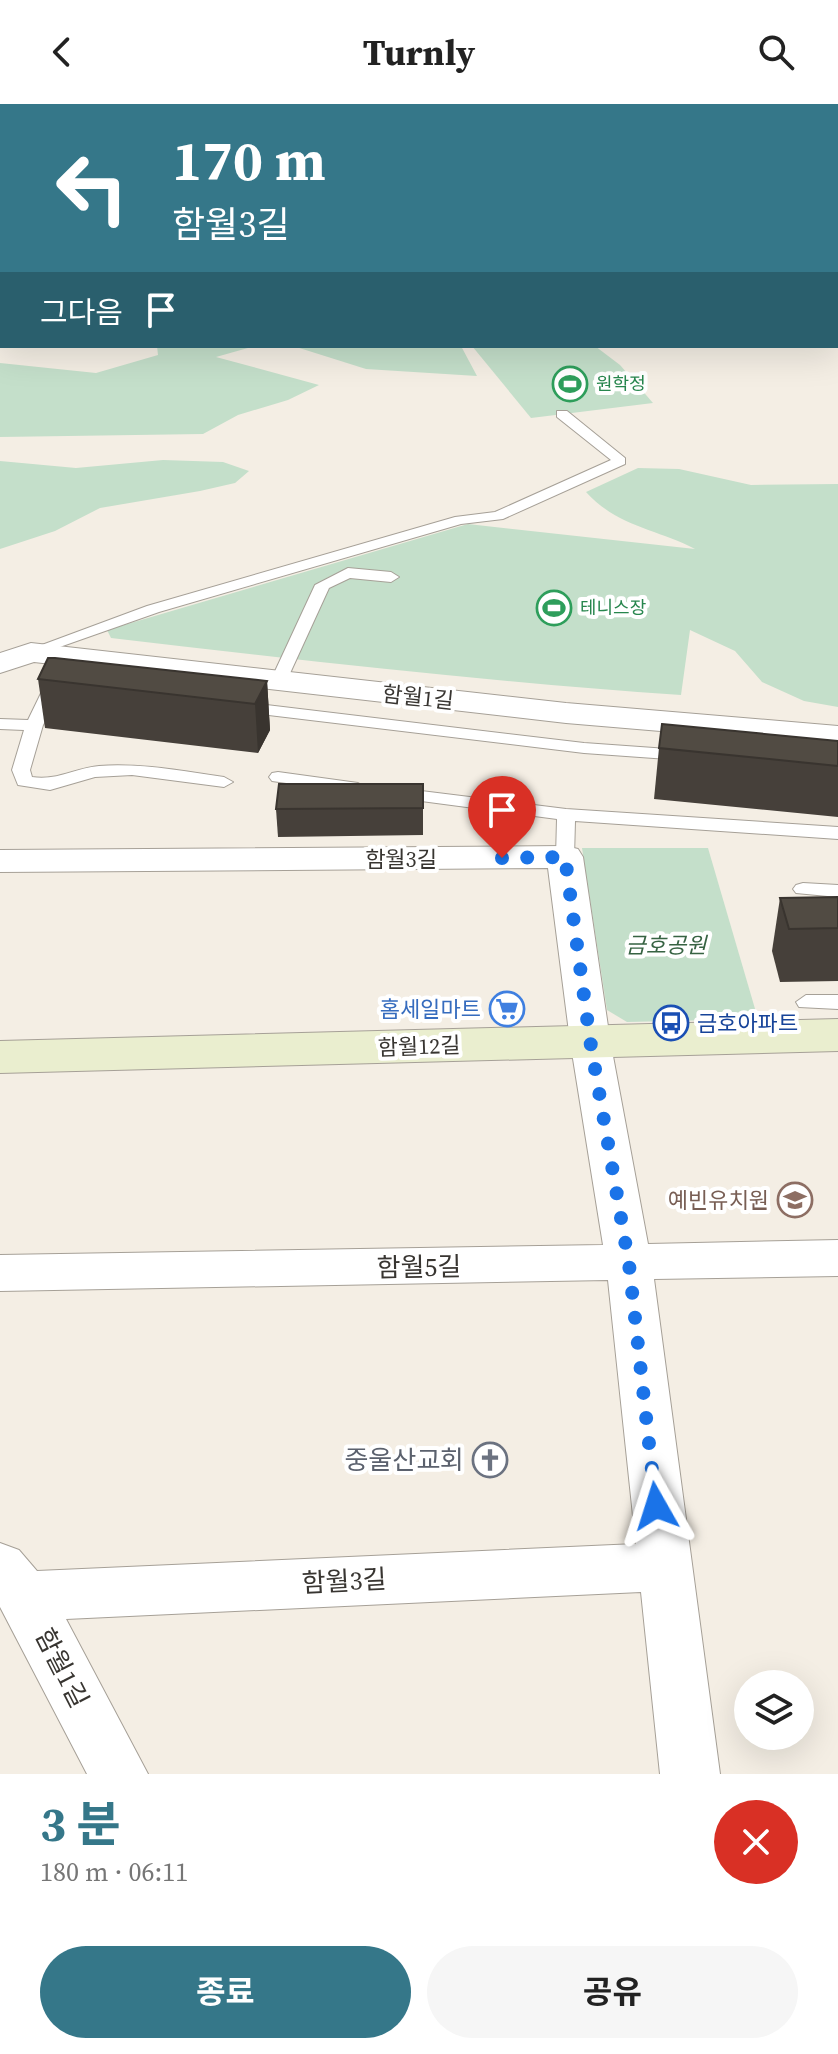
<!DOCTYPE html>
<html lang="ko">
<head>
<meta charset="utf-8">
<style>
	:root { --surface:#fff; --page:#f6f6f6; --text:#222; --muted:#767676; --accent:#357789 }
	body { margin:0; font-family:"Source Serif 4","Noto Sans KR",serif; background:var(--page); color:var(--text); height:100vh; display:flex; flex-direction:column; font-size:30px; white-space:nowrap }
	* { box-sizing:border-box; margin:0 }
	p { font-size:26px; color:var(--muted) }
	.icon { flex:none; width:44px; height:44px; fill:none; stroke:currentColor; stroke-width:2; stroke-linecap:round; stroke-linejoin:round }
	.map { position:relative; height:1670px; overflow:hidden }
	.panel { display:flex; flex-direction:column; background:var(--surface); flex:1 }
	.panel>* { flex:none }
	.guide { position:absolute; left:0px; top:0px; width:838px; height:244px; box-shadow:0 8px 32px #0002; background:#357789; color:#fff; overflow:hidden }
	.buttons { position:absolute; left:734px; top:1566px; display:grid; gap:16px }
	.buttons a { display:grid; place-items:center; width:80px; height:80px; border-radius:50%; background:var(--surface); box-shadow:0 8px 32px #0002; font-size:40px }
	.pin { position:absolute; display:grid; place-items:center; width:68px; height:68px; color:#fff; margin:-82px -34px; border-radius:50% 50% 50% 0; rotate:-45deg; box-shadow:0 0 8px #0007 }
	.pin .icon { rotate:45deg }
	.me { position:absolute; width:88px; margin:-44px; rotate:354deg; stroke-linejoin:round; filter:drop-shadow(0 0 6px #0008) }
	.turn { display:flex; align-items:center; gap:28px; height:168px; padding:0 40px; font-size:36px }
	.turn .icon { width:104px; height:104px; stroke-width:2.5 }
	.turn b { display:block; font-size:56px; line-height:68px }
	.then { display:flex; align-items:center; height:76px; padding:0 40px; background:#0003; gap:16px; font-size:30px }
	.round { display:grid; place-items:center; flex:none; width:84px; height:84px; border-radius:42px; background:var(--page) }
	.overview { display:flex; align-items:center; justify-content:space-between; height:136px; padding:0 40px }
	h1 { font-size:48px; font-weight:700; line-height:60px; color:var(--accent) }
	.action { display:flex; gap:16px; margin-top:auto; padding:16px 40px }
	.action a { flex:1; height:92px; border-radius:48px; background:var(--accent); color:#fff; font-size:32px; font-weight:700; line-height:92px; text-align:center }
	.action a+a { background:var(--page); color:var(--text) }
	header { display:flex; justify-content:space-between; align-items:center; height:104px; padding:0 40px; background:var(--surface); font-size:36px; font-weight:700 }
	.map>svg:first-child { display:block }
	.green { fill:#c4dfca }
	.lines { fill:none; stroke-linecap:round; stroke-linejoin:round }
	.lane-casing { stroke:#a6a097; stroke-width:2 }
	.street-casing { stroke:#a6a097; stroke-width:2 }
	.secondary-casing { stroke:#a6a097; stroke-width:2 }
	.highway-casing { stroke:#8c934e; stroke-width:2 }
	.lane { fill:#fff; fill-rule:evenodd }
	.street { fill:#fff; fill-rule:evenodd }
	.secondary { fill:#eaeecf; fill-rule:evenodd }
	.highway { fill:#bac65e; fill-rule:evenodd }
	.wall { fill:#46403a }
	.shaded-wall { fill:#39342f }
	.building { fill:#514b43; stroke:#39342f; stroke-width:2 }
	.route { stroke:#1a73e8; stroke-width:14; stroke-dasharray:0 25.2 }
	.labels { text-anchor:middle; stroke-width:8; stroke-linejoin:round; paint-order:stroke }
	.far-leisure-label { font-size:18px; fill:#27864d; stroke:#fff; text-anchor:start }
	.street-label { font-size:22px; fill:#383531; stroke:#fff }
	.park-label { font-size:22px; font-style:italic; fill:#376343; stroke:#fff }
	.shop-label { font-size:22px; fill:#366cbe; stroke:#fff; text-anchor:end }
	.transit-label { font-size:22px; fill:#164399; stroke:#fff; text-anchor:start }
	.education-label { font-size:22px; fill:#785e54; stroke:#fff; text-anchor:end }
	.near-street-label { font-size:26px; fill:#383531; stroke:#fff }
	.near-worship-label { font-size:26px; fill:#5b616d; stroke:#fff; text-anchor:end }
</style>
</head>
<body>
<header><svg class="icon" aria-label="back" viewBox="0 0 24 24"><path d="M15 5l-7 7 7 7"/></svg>Turnly<svg class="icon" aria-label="search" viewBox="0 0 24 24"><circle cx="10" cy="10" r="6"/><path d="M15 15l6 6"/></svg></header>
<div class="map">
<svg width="838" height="1670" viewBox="0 0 838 1670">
	<rect width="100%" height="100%" fill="#f4eee4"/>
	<g class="green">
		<polygon points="0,0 407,0 2,2 0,79"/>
		<polygon points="157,242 255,242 216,253 319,281 288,296 238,311 203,330 0,333 0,259 96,269 158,251"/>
		<polygon points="293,242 461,242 477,272 366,265"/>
		<polygon points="472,242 595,242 620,261 653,299 531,314"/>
		<polygon points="163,356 223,358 249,367 235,379 200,387 100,404 55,427 0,445 0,357 76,364"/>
		<path d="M 638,364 L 679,365 L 751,381 L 838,380 L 838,603 L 804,597 L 762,578 L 735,547 L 690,526 L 681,591 C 490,578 301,556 111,534 L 107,526 L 468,420 L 695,445 C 657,425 618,423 586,388 Z"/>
		<polygon points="582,744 708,744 758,915 627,918 607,906"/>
	</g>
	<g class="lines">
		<g class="lane-casing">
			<g id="lane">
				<rect x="591" y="0" width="8" height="2"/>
				<rect x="836" y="136" width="2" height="7"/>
				<polygon points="557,307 567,307 625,354 625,360 503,415 461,420 159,508 37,551 31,553 23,548 147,502 455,413 495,408 611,356 557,313"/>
				<polygon points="348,464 391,468 399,473 391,478 350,474 329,484 286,578 284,582 272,582 270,578 315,481"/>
				<path d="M 54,580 L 62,585 L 43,621 L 30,666 L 32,673 C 57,677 75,664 99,662 C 141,659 182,667 224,673 L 233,678 L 224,683 L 132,671 L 95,673 L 50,686 L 18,681 L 12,666 L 24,626 L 0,625 L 0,615 L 28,616 L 45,581 Z"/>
				<polygon points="241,598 584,639 682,646 691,651 682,656 584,649 235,607 233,603 235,599"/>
				<polygon points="278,668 358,679 367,684 358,689 272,677 269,673 272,669"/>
				<polygon points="397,684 566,705 838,723 838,735 575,717 574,753 565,759 556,753 557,715 391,693 388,689 391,685"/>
				<polygon points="803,779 838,781 838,793 796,789 793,785 796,781"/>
				<polygon points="806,891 838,891 838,905 799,903 796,898"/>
			</g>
		</g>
		<g class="street-casing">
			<g id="street">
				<polygon points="31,539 566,599 838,622 838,642 566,619 34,558 0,569 0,549"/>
				<polygon points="565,742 578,745 583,753 610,936 648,1140 838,1136 838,1172 654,1175 720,1670 660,1670 641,1488 66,1515 148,1670 87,1670 0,1503 0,1439 19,1446 37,1467 636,1440 608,1176 0,1187 0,1151 603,1141 570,936 548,764 0,768 0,746"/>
			</g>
		</g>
		<g class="secondary-casing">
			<polygon id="secondary" points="838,915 838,947 0,969 0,937"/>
		</g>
		<g class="highway-casing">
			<g id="highway">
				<rect x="836" y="50" width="2" height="12"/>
				<rect x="0" y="83" width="2" height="14"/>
			</g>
		</g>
		<use href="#lane" class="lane"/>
		<use href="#street" class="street"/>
		<use href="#secondary" class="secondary"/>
		<use href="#highway" class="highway"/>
	</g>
	<g class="wall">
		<polygon points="38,575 267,577 270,626 258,649 45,624"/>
		<polygon points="838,637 838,713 654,695 659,644"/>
		<polygon points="423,680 423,731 278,733 276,705"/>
		<polygon points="838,793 838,877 780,878 772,847 780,794"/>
	</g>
	<polygon class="shaded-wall" points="267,577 270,626 258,649 255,600"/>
	<g class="building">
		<polygon points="48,554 55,554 267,577 255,600 38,575"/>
		<polygon points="662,620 838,637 838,662 659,644"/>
		<polygon points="279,680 423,680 423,704 276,705"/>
		<polygon points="838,793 838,824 789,825 780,794"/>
	</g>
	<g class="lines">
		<polyline class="route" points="502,754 565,753 590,936 629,1160 656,1402"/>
	</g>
	<defs>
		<g id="stadium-ring" transform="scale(1.8)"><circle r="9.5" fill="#fff" stroke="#2e9e5b" stroke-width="1.5"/><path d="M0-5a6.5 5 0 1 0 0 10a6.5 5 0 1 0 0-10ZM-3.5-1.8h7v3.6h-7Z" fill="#2e9e5b"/></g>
		<g id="supermarket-ring" transform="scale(1.8)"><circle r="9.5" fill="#fff" stroke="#3f7fe0" stroke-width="1.5"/><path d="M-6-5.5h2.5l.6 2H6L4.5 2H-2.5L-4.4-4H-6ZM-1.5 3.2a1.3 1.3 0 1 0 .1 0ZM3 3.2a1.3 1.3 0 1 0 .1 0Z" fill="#3f7fe0"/></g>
		<g id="bus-ring" transform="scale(1.8)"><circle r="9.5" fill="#fff" stroke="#1a4fb4" stroke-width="1.5"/><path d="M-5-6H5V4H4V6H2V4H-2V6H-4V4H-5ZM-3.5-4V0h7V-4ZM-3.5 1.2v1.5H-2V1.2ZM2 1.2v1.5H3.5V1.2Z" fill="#1a4fb4"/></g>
		<g id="school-ring" transform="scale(1.8)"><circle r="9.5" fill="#fff" stroke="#8d6e63" stroke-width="1.5"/><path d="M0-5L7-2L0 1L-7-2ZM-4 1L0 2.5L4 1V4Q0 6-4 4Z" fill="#8d6e63"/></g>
		<g id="church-ring" transform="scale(1.8)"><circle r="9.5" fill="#fff" stroke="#6b7280" stroke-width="1.5"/><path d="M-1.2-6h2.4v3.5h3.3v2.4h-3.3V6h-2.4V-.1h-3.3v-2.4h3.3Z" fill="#6b7280"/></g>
	</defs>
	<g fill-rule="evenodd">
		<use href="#stadium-ring" x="570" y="280"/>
		<use href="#stadium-ring" x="554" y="504"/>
		<use href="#supermarket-ring" x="507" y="905"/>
		<use href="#bus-ring" x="671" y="919"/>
		<use href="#school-ring" x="795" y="1096"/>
		<use href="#church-ring" x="490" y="1356"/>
	</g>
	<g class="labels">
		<g class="far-leisure-label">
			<text x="596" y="286">원학정</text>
			<text x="580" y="510">테니스장</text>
		</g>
		<g class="street-label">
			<text transform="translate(418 593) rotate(6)" y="8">함월1길</text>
			<text x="401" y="763">함월3길</text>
			<text transform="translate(419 942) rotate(-2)" y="8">함월12길</text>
		</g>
		<g class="park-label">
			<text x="666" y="849">금호공원</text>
		</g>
		<g class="shop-label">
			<text x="481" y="913">홈세일마트</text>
		</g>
		<g class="transit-label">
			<text x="697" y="927">금호아파트</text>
		</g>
		<g class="education-label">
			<text x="769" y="1104">예빈유치원</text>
		</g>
		<g class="near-street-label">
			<text transform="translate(419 1163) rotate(-1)" y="9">함월5길</text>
			<text transform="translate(344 1477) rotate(-3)" y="9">함월3길</text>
			<text transform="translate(62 1564) rotate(63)" y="9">함월1길</text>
		</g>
		<g class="near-worship-label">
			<text x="464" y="1365">중울산교회</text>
		</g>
	</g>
</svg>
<div class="buttons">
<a><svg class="icon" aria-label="layers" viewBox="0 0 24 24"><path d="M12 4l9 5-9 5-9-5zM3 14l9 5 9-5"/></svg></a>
</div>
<div class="pin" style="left:502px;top:754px;background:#d93025"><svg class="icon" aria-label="arrive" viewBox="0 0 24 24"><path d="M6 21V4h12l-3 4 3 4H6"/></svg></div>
<svg class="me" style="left:656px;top:1402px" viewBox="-20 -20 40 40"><path d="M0-17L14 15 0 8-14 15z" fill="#1a73e8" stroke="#fff" stroke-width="4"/></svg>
<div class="guide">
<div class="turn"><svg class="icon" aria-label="left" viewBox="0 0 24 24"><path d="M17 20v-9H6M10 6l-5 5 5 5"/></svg><div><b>170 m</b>함월3길</div></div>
<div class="then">그다음<svg class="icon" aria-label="arrive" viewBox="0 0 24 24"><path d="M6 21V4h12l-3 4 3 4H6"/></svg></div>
</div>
</div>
<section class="panel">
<div class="overview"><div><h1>3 분</h1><p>180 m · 06:11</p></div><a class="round" style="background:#d93025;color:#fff"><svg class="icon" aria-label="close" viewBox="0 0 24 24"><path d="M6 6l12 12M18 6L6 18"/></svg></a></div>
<div class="action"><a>종료</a><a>공유</a></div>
</section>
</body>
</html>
